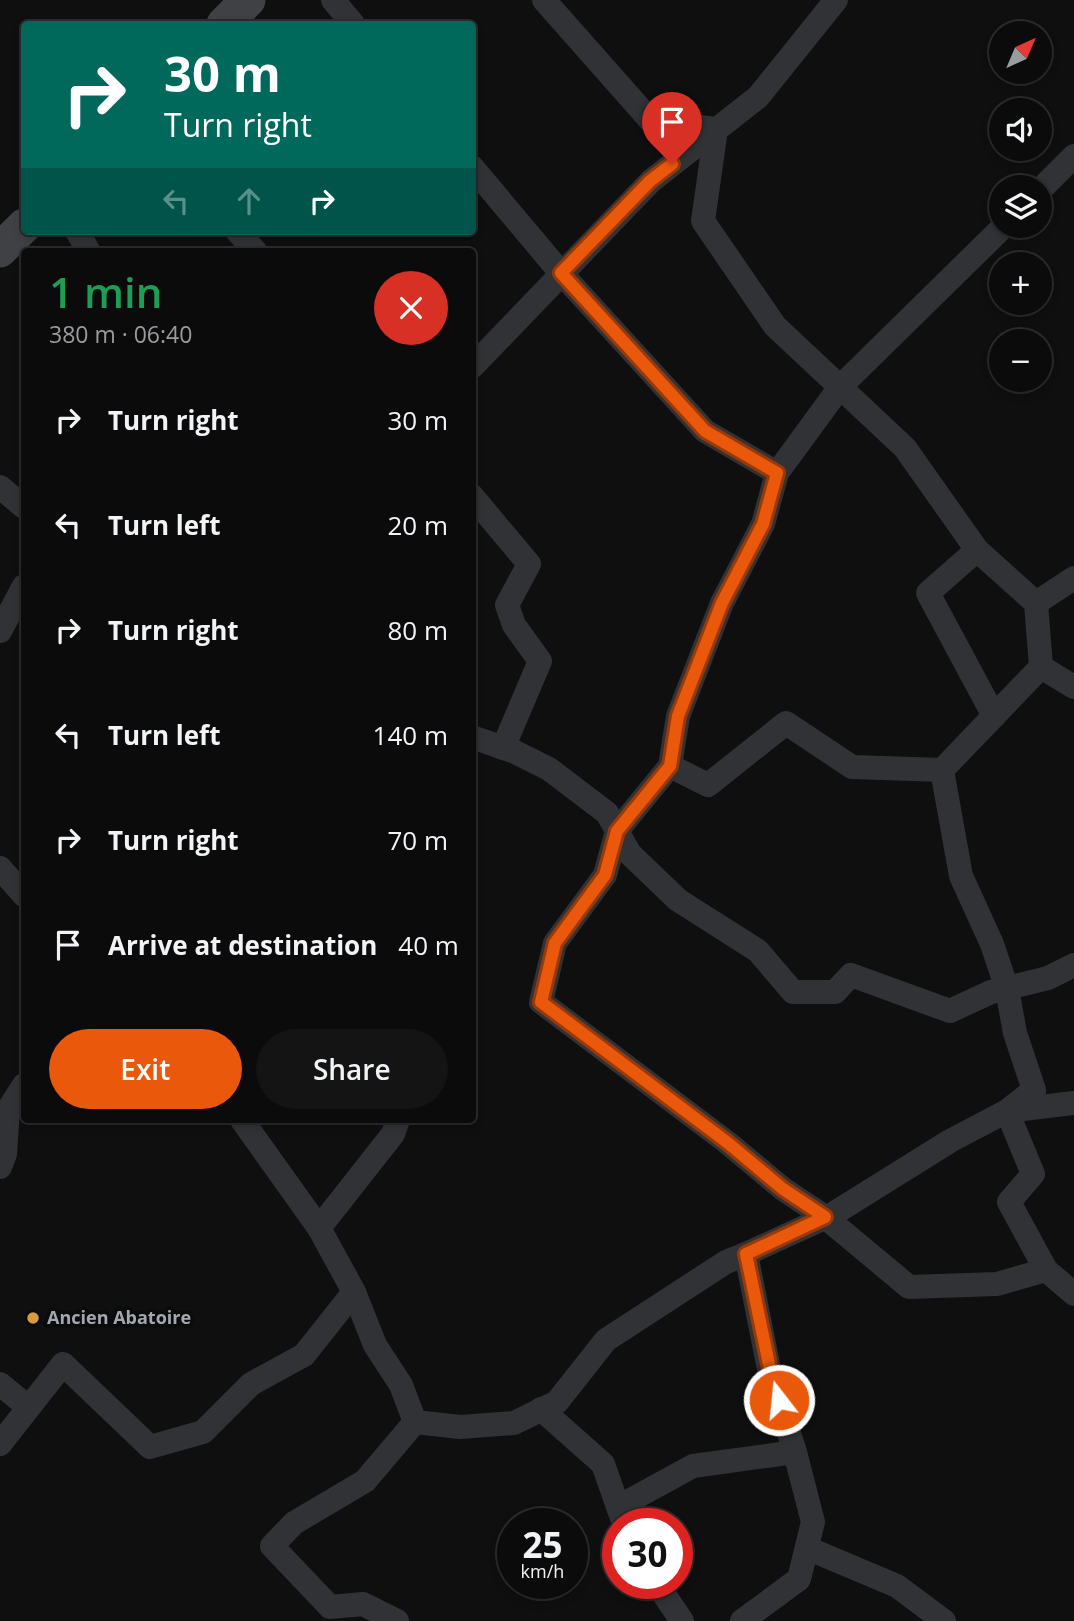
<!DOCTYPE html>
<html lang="en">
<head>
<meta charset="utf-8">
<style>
	:root { --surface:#0b0b0c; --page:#141415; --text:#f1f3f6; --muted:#9a9b9d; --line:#2b2b2d; --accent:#ea580c }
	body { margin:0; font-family:"Open Sans",sans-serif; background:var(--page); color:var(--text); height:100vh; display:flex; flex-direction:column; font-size:26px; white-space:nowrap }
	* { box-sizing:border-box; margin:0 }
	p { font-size:23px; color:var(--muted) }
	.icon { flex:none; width:38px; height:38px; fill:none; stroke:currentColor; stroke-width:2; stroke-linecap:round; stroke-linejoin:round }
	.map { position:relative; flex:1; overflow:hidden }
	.details { position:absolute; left:21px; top:248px; width:455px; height:875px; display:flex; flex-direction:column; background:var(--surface); border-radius:7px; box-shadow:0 4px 10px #0003,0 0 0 2px var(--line) }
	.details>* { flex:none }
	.hud { position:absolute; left:21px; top:21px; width:455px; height:214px; border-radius:7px; box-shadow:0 4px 10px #0003,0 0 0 2px var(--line); background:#00695c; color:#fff; overflow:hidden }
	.needle { width:46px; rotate:44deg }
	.fabs { position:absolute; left:989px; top:21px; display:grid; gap:14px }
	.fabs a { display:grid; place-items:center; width:63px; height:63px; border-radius:50%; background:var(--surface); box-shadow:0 4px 10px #0003,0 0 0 2px var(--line); font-size:35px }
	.speed { position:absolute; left:497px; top:1508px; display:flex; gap:14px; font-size:35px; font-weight:700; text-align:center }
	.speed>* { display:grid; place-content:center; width:91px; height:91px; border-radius:50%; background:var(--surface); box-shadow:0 4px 10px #0003,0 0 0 2px var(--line); line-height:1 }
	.speed small { font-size:18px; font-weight:400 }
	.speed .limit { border:10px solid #d22; background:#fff; color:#111 }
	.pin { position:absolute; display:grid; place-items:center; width:60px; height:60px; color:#fff; margin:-72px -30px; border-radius:50% 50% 50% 0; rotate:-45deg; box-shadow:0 0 7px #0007 }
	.pin .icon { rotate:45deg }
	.me { position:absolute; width:77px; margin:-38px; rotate:344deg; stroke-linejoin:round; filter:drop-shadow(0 0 5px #0008) }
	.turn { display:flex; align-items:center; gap:24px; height:147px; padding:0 28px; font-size:32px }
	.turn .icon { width:91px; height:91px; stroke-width:2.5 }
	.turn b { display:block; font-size:49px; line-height:60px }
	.lanes { display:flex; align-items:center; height:66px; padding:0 28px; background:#0003; justify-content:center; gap:35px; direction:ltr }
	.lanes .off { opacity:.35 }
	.round { display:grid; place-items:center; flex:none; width:74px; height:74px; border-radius:37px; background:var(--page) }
	.overview { display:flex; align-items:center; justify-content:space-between; height:119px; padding:0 28px }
	h1 { font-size:42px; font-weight:600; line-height:52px; color:#1e9e55 }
	.primary-button { display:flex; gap:14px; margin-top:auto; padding:14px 28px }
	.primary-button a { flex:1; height:80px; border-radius:42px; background:var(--accent); color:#fff; font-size:28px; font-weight:600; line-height:80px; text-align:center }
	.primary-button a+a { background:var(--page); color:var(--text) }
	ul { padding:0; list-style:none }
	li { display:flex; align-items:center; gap:21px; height:105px; padding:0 28px }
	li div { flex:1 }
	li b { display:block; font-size:26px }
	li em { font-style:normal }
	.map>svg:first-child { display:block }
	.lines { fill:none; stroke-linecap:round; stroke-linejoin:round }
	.street { stroke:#313235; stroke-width:24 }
	.secondary { stroke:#3f4145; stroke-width:35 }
	.route-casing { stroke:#983908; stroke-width:18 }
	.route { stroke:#ea580c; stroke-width:12 }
	.poi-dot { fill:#da9b3e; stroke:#0a0b0b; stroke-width:2.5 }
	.labels { text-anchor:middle; stroke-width:7; stroke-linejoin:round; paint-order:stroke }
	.poi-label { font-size:18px; font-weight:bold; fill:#a2a7b0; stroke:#0a0b0b; text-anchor:start }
</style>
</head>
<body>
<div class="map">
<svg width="1074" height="1621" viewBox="0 0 1074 1621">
	<rect width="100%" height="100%" fill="#0f0f10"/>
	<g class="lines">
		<g class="street">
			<polyline points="333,0 353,24"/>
			<polyline points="544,0 651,121 716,129 703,221 775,326 905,448 977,550 1036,603 1041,667 942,770 961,876 992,944 1007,989 1015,1033 1034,1090 1007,1111 1033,1174 1009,1202 1046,1270 1074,1294"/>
			<polyline points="472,167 561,273 705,431 777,473"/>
			<polyline points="1040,190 1074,156"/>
			<polyline points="1004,226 840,387 777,473 763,524 722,603 678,716 670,766 617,831 605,875 555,943 541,1002 728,1143 783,1189 825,1217 909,1287 997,1284 1046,1270"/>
			<polyline points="77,231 89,252"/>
			<polyline points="237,231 256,252"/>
			<polyline points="472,367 651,181 758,97 836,0"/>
			<polyline points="0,487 24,507"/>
			<polyline points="472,496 529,564 507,605 514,625 540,661 503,748"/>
			<polyline points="977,550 928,593 994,716"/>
			<polyline points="1036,603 1074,578"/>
			<polyline points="0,631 24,586"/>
			<polyline points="1041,667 1074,687"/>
			<polyline points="472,737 515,752 549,769 607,813 630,854 678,900 758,951 793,992 835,992 851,975 950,1011 991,992 1048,978 1074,965"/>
			<polyline points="670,766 708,785 786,723 852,767 942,770"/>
			<polyline points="0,868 24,895"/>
			<polyline points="242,1120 319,1228"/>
			<polyline points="0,1167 5,1154 8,1110 24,1085"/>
			<polyline points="354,1292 375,1345 401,1385 415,1422 365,1481 294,1523 272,1546 330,1607 363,1604 397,1621"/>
			<polyline points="0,1384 28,1407"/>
			<polyline points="541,1409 603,1464 624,1524"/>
			<polyline points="415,1422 460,1427 514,1423 557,1402 606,1340 726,1262 746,1254"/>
			<polyline points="0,1444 63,1364 150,1447 203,1432 251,1384 304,1355 354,1292 319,1228 393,1134 398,1120"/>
			<polyline points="618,1507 693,1466 795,1452"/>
			<polyline points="807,1548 897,1586 944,1621"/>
			<polyline points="657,1584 682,1621"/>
			<polyline points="742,1621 799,1579 813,1522 795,1452 770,1374 746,1254 833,1214 950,1141 1007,1111 1074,1103"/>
		</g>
		<g class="secondary">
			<polyline points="224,24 248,0"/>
			<polyline points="0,250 24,226"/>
		</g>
	</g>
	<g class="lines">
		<g class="route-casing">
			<polyline id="route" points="672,164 650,181 561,273 705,431 777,473 763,524 722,603 678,716 670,766 617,831 605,875 555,943 541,1002 728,1143 783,1189 825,1217 746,1254 771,1374 779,1400"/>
		</g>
		<use href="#route" class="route"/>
	</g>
	<circle class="poi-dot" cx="33" cy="1318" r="7"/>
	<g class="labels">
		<g class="poi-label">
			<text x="47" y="1324">Ancien Abatoire</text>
		</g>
	</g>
</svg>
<div class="fabs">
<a><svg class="needle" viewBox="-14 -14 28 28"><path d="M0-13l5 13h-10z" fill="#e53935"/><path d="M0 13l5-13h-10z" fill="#9a9b9d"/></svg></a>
<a><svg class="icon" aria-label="sound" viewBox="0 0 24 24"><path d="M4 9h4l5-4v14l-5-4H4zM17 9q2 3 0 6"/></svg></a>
<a><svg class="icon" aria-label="layers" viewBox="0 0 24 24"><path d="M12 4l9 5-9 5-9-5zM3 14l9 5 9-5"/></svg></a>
<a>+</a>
<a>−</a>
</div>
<div class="speed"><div>25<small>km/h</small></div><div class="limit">30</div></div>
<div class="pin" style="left:672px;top:164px;background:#d93025"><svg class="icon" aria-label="arrive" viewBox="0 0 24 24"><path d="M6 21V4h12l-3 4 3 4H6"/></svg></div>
<svg class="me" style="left:779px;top:1400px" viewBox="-20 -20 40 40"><circle r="17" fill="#ea580c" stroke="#fff" stroke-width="3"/><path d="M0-11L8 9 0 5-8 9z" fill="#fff"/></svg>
<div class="hud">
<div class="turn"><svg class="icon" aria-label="right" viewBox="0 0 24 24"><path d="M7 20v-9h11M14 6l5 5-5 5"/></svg><div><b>30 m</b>Turn right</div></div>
<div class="lanes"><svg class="icon off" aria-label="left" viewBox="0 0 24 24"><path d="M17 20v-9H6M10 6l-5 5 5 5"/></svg><svg class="icon off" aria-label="ahead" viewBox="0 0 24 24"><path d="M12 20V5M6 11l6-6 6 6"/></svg><svg class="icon" aria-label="right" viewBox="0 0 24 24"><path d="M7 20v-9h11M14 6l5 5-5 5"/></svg></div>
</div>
<section class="details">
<div class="overview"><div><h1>1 min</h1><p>380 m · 06:40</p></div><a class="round" style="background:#d93025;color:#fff"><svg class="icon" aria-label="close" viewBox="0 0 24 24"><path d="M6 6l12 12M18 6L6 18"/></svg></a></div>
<ul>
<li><svg class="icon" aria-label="right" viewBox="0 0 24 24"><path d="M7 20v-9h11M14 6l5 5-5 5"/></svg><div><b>Turn right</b></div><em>30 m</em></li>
<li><svg class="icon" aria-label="left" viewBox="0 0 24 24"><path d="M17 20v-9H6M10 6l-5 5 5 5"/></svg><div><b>Turn left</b></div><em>20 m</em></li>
<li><svg class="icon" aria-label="right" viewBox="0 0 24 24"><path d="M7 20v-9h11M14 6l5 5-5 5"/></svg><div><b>Turn right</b></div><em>80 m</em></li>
<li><svg class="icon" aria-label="left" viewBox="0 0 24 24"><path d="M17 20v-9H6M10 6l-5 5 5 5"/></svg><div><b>Turn left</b></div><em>140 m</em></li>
<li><svg class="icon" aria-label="right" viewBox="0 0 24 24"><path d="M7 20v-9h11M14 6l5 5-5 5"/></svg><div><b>Turn right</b></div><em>70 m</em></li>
<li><svg class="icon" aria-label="arrive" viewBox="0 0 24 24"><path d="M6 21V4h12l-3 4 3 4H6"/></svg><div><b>Arrive at destination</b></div><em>40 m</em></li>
</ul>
<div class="primary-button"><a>Exit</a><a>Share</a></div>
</section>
</div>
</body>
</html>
